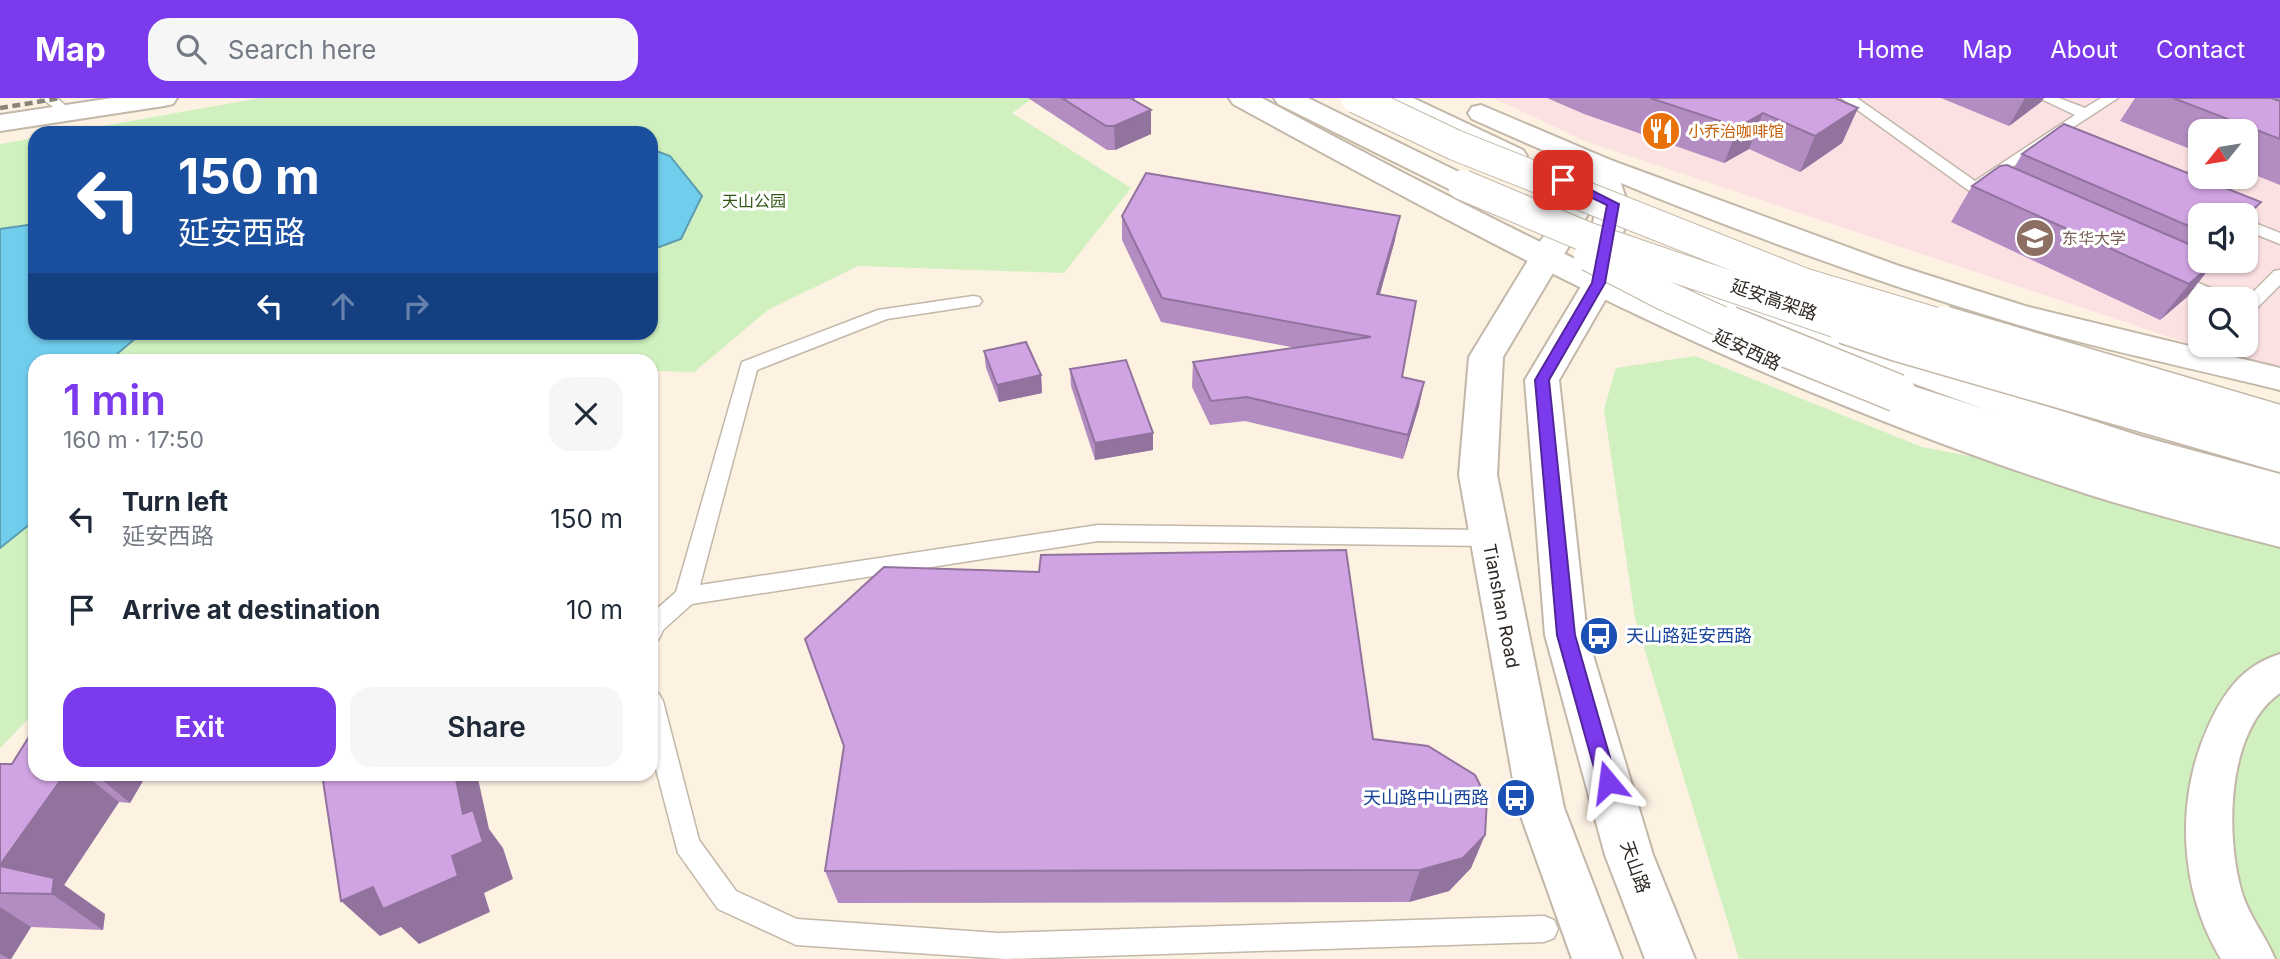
<!DOCTYPE html>
<html lang="en">
<head>
<meta charset="utf-8">
<style>
	:root { --surface:#fff; --page:#f6f6f7; --text:#1f2937; --muted:#747a83; --accent:#7c3aed }
	body { margin:0; font-family:Inter,"Noto Sans SC",sans-serif; background:var(--page); color:var(--text); height:100vh; display:flex; flex-direction:column; font-size:26px; white-space:nowrap }
	* { box-sizing:border-box; margin:0 }
	p { font-size:23px; color:var(--muted) }
	.icon { flex:none; width:38px; height:38px; fill:none; stroke:currentColor; stroke-width:2; stroke-linecap:round; stroke-linejoin:round }
	.map { position:relative; flex:1; overflow:hidden }
	.sheet { position:absolute; left:28px; top:256px; width:630px; height:427px; display:flex; flex-direction:column; background:var(--surface); border-radius:21px; box-shadow:0 2px 5px #0004 }
	.sheet>* { flex:none }
	.top-card { position:absolute; left:28px; top:28px; width:630px; height:214px; border-radius:21px; box-shadow:0 2px 5px #0004; background:#1a4fa0; color:#fff; overflow:hidden }
	.needle { width:46px; rotate:240deg }
	.fabs { position:absolute; left:2188px; top:21px; display:grid; gap:14px }
	.fabs a { display:grid; place-items:center; width:70px; height:70px; border-radius:14px; background:var(--surface); box-shadow:0 2px 5px #0004; font-size:35px }
	.pin { position:absolute; display:grid; place-items:center; width:60px; height:60px; color:#fff; margin:-30px; border-radius:14px; box-shadow:0 4px 10px #0006 }
	.me { position:absolute; width:77px; margin:-38px; rotate:344deg; stroke-linejoin:round; filter:drop-shadow(0 0 5px #0008) }
	.turn { display:flex; align-items:center; gap:24px; height:147px; padding:0 35px; font-size:32px }
	.turn .icon { width:91px; height:91px; stroke-width:2.5 }
	.turn b { display:block; font-size:49px; line-height:60px }
	.lanes { display:flex; align-items:center; height:66px; padding:0 35px; background:#0003; justify-content:center; gap:35px; direction:ltr }
	.lanes .off { opacity:.35 }
	.round { display:grid; place-items:center; flex:none; width:74px; height:74px; border-radius:21px; background:var(--page) }
	.headline { display:flex; align-items:center; justify-content:space-between; height:119px; padding:0 35px }
	h1 { font-size:42px; font-weight:600; line-height:52px; color:var(--accent) }
	.primary-button { display:flex; gap:14px; margin-top:auto; padding:14px 35px }
	.primary-button a { flex:1; height:80px; border-radius:21px; background:var(--accent); color:#fff; font-size:28px; font-weight:600; line-height:80px; text-align:center }
	.primary-button a+a { background:var(--page); color:var(--text) }
	ul { padding:0; list-style:none }
	li { display:flex; align-items:center; gap:21px; height:91px; padding:0 35px }
	li div { flex:1 }
	li b { display:block; font-size:26px }
	li em { font-style:normal }
	header { display:flex; align-items:center; gap:42px; box-sizing:border-box; height:98px; padding:0 35px; background:var(--accent); color:#fff }
	header strong { font-size:33px }
	nav { display:flex; gap:38px; margin-inline-start:auto; font-size:24px }
	.search { width:490px; height:63px; background:var(--page); display:flex; align-items:center; gap:18px; box-sizing:border-box; padding:0 24px; border-radius:21px; color:var(--muted); font-size:26px }
	.map>svg:first-child { display:block }
	.education { fill:#fce1e3; fill-rule:evenodd }
	.green { fill:#d0f1bf }
	.water { fill:#70cdec; stroke:#5c9cb0; stroke-width:2 }
	.lines { fill:none; stroke-linecap:round; stroke-linejoin:round }
	.service-casing { stroke:#c2b7a8; stroke-width:3 }
	.tertiary-casing { stroke:#c2b7a8; stroke-width:4 }
	.secondary-casing { stroke:#c2b7a8; stroke-width:4 }
	.primary-casing { stroke:#c2b7a8; stroke-width:4 }
	.trunk-casing { stroke:#c2b7a8; stroke-width:4 }
	.service { fill:#fff; fill-rule:evenodd }
	.tertiary { fill:#fff; fill-rule:evenodd }
	.secondary { fill:#fff; fill-rule:evenodd }
	.primary { fill:#fff; fill-rule:evenodd }
	.trunk { fill:#fff; fill-rule:evenodd }
	.rail { stroke:#8b8379; stroke-width:4.5; stroke-dasharray:8 4.5; stroke-linecap:butt }
	.trunk-bridge-far1-casing { stroke:#c2b7a8; stroke-width:32; stroke-linecap:butt }
	.trunk-bridge-casing { stroke:#c2b7a8; stroke-width:40; stroke-linecap:butt }
	.trunk-bridge-far1 { stroke:#fff; stroke-width:30 }
	.trunk-bridge { stroke:#fff; stroke-width:37 }
	.wall { fill:#b38dc2 }
	.shaded-wall { fill:#92739e }
	.building { fill:#d0a4e2; stroke:#92739e; stroke-width:2 }
	.route { fill:#7c3aed; stroke:#51269a; stroke-width:2 }
	.labels { text-anchor:middle; stroke-width:6; stroke-linejoin:round; paint-order:stroke }
	.far-food-label { font-size:16px; fill:#c56008; stroke:#fff; text-anchor:start }
	.far-park-label { font-size:16px; fill:#315716; stroke:#fff }
	.far-education-label { font-size:16px; fill:#785e54; stroke:#fff; text-anchor:start }
	.street-label { font-size:18px; fill:#2e2924; stroke:#fff }
	.transit-label { font-size:18px; fill:#164399; stroke:#fff; text-anchor:start }
</style>
</head>
<body>
<header>
<strong>Map</strong>
<div class="search"><svg class="icon" aria-label="search" viewBox="0 0 24 24"><circle cx="10" cy="10" r="6"/><path d="M15 15l6 6"/></svg>Search here</div>
<nav><a>Home</a><a>Map</a><a>About</a><a>Contact</a></nav>
</header>
<div class="map">
<svg width="2280" height="861" viewBox="0 0 2280 861">
	<rect width="100%" height="100%" fill="#fdf1e2"/>
	<path class="education" d="M 1493,0 L 2280,0 L 2280,276 L 1585,43 ZM 2200,33 L 2245,33 L 2245,79 L 2200,79 ZM 2200,117 L 2245,117 L 2245,163 L 2200,163 ZM 2200,201 L 2245,201 L 2245,247 L 2200,247 Z"/>
	<g class="green">
		<polygon points="260,0 1033,0 1012,15 1131,90 1064,175 858,168 768,212 694,274 651,273 651,262 35,262 35,614 0,650 0,46 35,40 35,234 651,234 651,35 63,35"/>
		<polygon points="1695,258 1922,349 2280,418 2280,861 1739,861 1635,520 1604,311 1616,270"/>
	</g>
	<g class="water">
		<polygon points="651,51 670,58 702,98 681,141 651,152"/>
		<polygon points="35,126 35,234 166,235 159,239 137,239 110,262 35,262 35,422 0,450 0,131"/>
	</g>
	<g class="lines">
		<g class="service-casing">
			<g id="service">
				<polygon points="41,0 57,0 74,15 67,19"/>
				<polygon points="1841,0 1857,0 1975,83 2075,17 2039,0 2059,0 2085,10 2101,0 2118,0 1983,88 2004,100 2002,103 1990,103 1968,92"/>
				<polygon points="2245,121 2280,135 2280,146 2245,132"/>
				<polygon points="2280,172 2280,187 2251,216 2245,217 2245,202 2274,173"/>
				<polygon points="2169,173 2228,197 2231,201 2208,201 2163,182 2160,178"/>
				<polygon points="973,198 979,199 982,203 979,207 887,221 757,272 700,487 1098,427 1487,432 1494,434 1498,440 1494,446 1487,448 1098,443 692,506 663,532 659,541 651,544 651,516 676,494 742,264 878,212"/>
				<polygon points="2205,247 2224,247 2210,265 2196,265 2194,261"/>
				<polygon points="651,593 659,596 663,603 699,742 736,793 797,821 998,835 1544,818 1554,822 1558,831 1554,840 1544,844 1006,861 796,847 718,811 678,755 651,652"/>
			</g>
		</g>
		<g class="tertiary-casing">
			<polygon id="tertiary" points="112,0 177,0 173,6 164,8 0,33 0,17"/>
		</g>
		<g class="secondary-casing">
			<polygon id="secondary" points="1603,60 1613,63 1628,106 1615,185 1559,282 1587,537 1653,757 1695,861 1645,861 1605,757 1545,537 1525,282 1583,185 1597,101 1503,259 1497,377 1564,710 1622,861 1572,861 1518,710 1459,377 1469,259 1530,159 1589,69 1593,63"/>
		</g>
		<g class="primary-casing">
			<g id="primary">
				<path d="M 1229,0 L 1262,0 C 1536,148 1815,285 2113,377 C 2168,394 2224,406 2280,421 L 2280,449 C 2215,432 2150,416 2087,396 C 1981,362 1877,322 1775,279 C 1589,200 1410,103 1233,6 Z"/>
				<polygon points="1379,0 1413,0 1523,52 1527,58 1523,64 1513,66 1503,64 1383,6"/>
				<path d="M 1481,7 L 1613,63 L 1899,168 L 2025,208 L 2280,270 L 2280,292 C 2188,269 2093,250 2002,222 C 1821,167 1644,98 1472,21 L 1468,15 L 1472,9 Z"/>
				<path d="M 1710,183 L 2003,294 L 2143,339 L 2280,376 L 2280,402 C 2080,350 1889,280 1699,200 L 1694,193 L 1699,186 Z"/>
			</g>
		</g>
		<g class="trunk-casing">
			<g id="trunk">
				<polygon points="1274,0 1308,0 1473,81 1477,87 1473,93 1463,96 1453,93 1278,6"/>
				<polygon points="1897,283 2132,358 2280,401 2280,429 2108,377 1885,303 1880,295 1885,287"/>
				<path d="M 2280,556 L 2280,595 C 2225,633 2225,742 2243,798 C 2251,821 2266,839 2275,861 L 2221,861 C 2179,792 2175,702 2208,629 C 2224,594 2242,568 2280,556 Z"/>
			</g>
		</g>
		<use href="#service" class="service"/>
		<use href="#tertiary" class="tertiary"/>
		<use href="#secondary" class="secondary"/>
		<use href="#primary" class="primary"/>
		<use href="#trunk" class="trunk"/>
		<polyline class="rail" points="0,10 61,0"/>
		<g class="trunk-bridge-far1-casing">
			<g id="trunk-bridge-far1">
				<polyline points="1356,0 1455,47 1803,185 1950,229"/>
				<polyline points="1463,87 1589,140 1850,229"/>
				<polyline points="1589,158 1664,197 1733,229"/>
			</g>
		</g>
		<g class="trunk-bridge-casing">
			<g id="trunk-bridge">
				<polyline points="1729,227 1897,295"/>
				<polyline points="1845,227 1896,244 2280,355"/>
				<polyline points="1944,227 2280,326"/>
			</g>
		</g>
		<use href="#trunk-bridge-far1" class="trunk-bridge-far1"/>
		<use href="#trunk-bridge" class="trunk-bridge"/>
	</g>
	<g class="wall">
		<polygon points="1028,0 1135,0 1135,3 1151,36 1115,52 1107,52"/>
		<polygon points="1547,0 1835,0 1858,10 1842,45 1800,74 1749,51 1724,65 1584,16"/>
		<polygon points="1941,0 2044,0 2041,4 2009,28"/>
		<polygon points="2135,0 2280,0 2280,87 2245,73 2245,33 2200,33 2200,55 2120,23"/>
		<polygon points="2022,56 2200,117 2200,163 2215,163 2187,199 2160,222 1951,124 1972,88 2014,70"/>
		<polygon points="1122,118 1395,142 1380,196 1402,279 1424,284 1419,308 1403,361 1245,323 1210,327 1192,289 1193,264 1296,250 1161,224 1122,142"/>
		<polygon points="984,253 1041,277 1042,295 999,304 986,270"/>
		<polygon points="1070,271 1153,352 1095,362 1071,288"/>
		<polygon points="805,541 1373,641 1485,737 1471,770 1449,793 1409,804 838,805 825,773 844,650"/>
		<polygon points="0,666 12,666 35,676 166,676 164,679 144,681 130,705 119,704 64,787 105,816 103,832 31,829 11,861 0,861"/>
	</g>
	<g class="shaded-wall">
		<polygon points="2025,0 2044,0 2041,4 2009,28"/>
		<polygon points="1858,10 1842,45 1800,74 1815,38"/>
		<polygon points="1151,12 1151,36 1115,52 1114,28"/>
		<polygon points="1763,15 1749,51 1724,65 1738,29"/>
		<polygon points="2261,104 2245,124 2245,119"/>
		<polygon points="1400,118 1395,142 1373,220 1377,196"/>
		<polygon points="2215,163 2187,199 2160,222 2189,186"/>
		<polygon points="1041,277 1042,295 999,304 997,287"/>
		<polygon points="1424,284 1419,308 1403,361 1408,337"/>
		<polygon points="1153,335 1153,352 1095,362 1095,345"/>
		<polygon points="65,676 84,676 119,704 64,787 105,816 103,832 52,796 0,769 0,767"/>
		<polygon points="95,676 137,676 144,681 130,705"/>
		<polygon points="455,676 477,676 489,731 503,750 513,781 484,795 490,814 419,846 401,829 380,838 341,803 373,789 452,758 463,716"/>
		<polygon points="1485,737 1471,770 1449,793 1409,804 1420,772"/>
		<polygon points="0,809 31,829 11,861 9,861 0,856"/>
	</g>
	<g class="building">
		<polygon points="1062,0 1130,0 1151,12 1114,28 1106,28"/>
		<polygon points="1650,0 1835,0 1858,10 1815,38 1763,15 1738,29"/>
		<polygon points="2173,0 2271,0 2280,3 2280,41"/>
		<polygon points="2064,26 2261,104 2245,119 2245,117 2200,117 2200,133 2022,56"/>
		<polygon points="2007,67 2200,151 2200,163 2215,163 2189,186 1972,88 2000,68"/>
		<polygon points="1146,75 1400,118 1377,196 1416,203 1402,279 1424,284 1408,337 1247,299 1211,303 1193,264 1371,239 1162,200 1122,118"/>
		<polygon points="1026,244 1041,277 997,287 984,253"/>
		<polygon points="470,257 475,262 457,262"/>
		<polygon points="1126,262 1153,335 1095,345 1070,271"/>
		<polygon points="1346,452 1373,641 1428,648 1475,677 1487,701 1485,737 1463,760 1420,772 825,773 844,648 805,541 884,469 1039,474 1041,457"/>
		<polygon points="35,629 35,676 65,676 0,767 0,666 12,666"/>
		<polygon points="322,676 455,676 463,716 473,712 483,744 452,758 458,778 383,811 373,789 341,803"/>
		<polygon points="0,768 54,780 52,796 0,795"/>
	</g>
	<polygon class="route" points="1563,78 1619,106 1605,185 1549,282 1575,537 1617,684 1615,690 1608,692 1601,690 1598,684 1557,537 1535,282 1592,185 1607,107 1559,84 1557,82"/>
	<defs>
		<g id="restaurant-disc" transform="scale(2.0125)"><circle r="9.5" fill="#e8710a" stroke="#fff"/><path d="M-5-6h1v4h1v-4h1v4h1v-4h1v5L-1.5 .5V6h-2V.5L-5-1ZM5-6V6H3V1.5H1.5Q1.5-4 5-6Z" fill="#fff"/></g>
		<g id="university-disc" transform="scale(2.0125)"><circle r="9.5" fill="#8d6e63" stroke="#fff"/><path d="M0-5L7-2L0 1L-7-2ZM-4 1L0 2.5L4 1V4Q0 6-4 4Z" fill="#fff"/></g>
		<g id="bus-disc" transform="scale(2.0125)"><circle r="9.5" fill="#1a4fb4" stroke="#fff"/><path d="M-5-6H5V4H4V6H2V4H-2V6H-4V4H-5ZM-3.5-4V0h7V-4ZM-3.5 1.2v1.5H-2V1.2ZM2 1.2v1.5H3.5V1.2Z" fill="#fff"/></g>
	</defs>
	<g fill-rule="evenodd">
		<use href="#restaurant-disc" x="1661" y="33"/>
		<use href="#university-disc" x="2035" y="140"/>
		<use href="#bus-disc" x="1599" y="538"/>
		<use href="#bus-disc" x="1516" y="700"/>
	</g>
	<g class="labels">
		<g class="far-food-label">
			<text x="1688" y="39">小乔治咖啡馆</text>
		</g>
		<g class="far-park-label">
			<text x="754" y="109">天山公园</text>
		</g>
		<g class="far-education-label">
			<text x="2062" y="146">东华大学</text>
		</g>
		<g class="street-label">
			<text transform="translate(1774 202) rotate(19)" y="6">延安高架路</text>
			<text transform="translate(1747 252) rotate(25)" y="6">延安西路</text>
			<text transform="translate(1501 508) rotate(79)" y="6">Tianshan Road</text>
			<text transform="translate(1635 769) rotate(70)" y="6">天山路</text>
		</g>
		<g class="transit-label">
			<text x="1626" y="544">天山路延安西路</text>
			<text x="1489" y="706" text-anchor="end">天山路中山西路</text>
		</g>
	</g>
</svg>
<div class="fabs">
<a><svg class="needle" viewBox="-14 -14 28 28"><path d="M0-13l5 13h-10z" fill="#e53935"/><path d="M0 13l5-13h-10z" fill="#747a83"/></svg></a>
<a><svg class="icon" aria-label="sound" viewBox="0 0 24 24"><path d="M4 9h4l5-4v14l-5-4H4zM17 9q2 3 0 6"/></svg></a>
<a><svg class="icon" aria-label="search" viewBox="0 0 24 24"><circle cx="10" cy="10" r="6"/><path d="M15 15l6 6"/></svg></a>
</div>
<div class="pin" style="left:1563px;top:82px;background:#d93025"><svg class="icon" aria-label="arrive" viewBox="0 0 24 24"><path d="M6 21V4h12l-3 4 3 4H6"/></svg></div>
<svg class="me" style="left:1608px;top:684px" viewBox="-20 -20 40 40"><path d="M0-17L14 15 0 8-14 15z" fill="#7c3aed" stroke="#fff" stroke-width="4"/></svg>
<div class="top-card">
<div class="turn"><svg class="icon" aria-label="left" viewBox="0 0 24 24"><path d="M17 20v-9H6M10 6l-5 5 5 5"/></svg><div><b>150 m</b>延安西路</div></div>
<div class="lanes"><svg class="icon" aria-label="left" viewBox="0 0 24 24"><path d="M17 20v-9H6M10 6l-5 5 5 5"/></svg><svg class="icon off" aria-label="ahead" viewBox="0 0 24 24"><path d="M12 20V5M6 11l6-6 6 6"/></svg><svg class="icon off" aria-label="right" viewBox="0 0 24 24"><path d="M7 20v-9h11M14 6l5 5-5 5"/></svg></div>
</div>
<section class="sheet">
<div class="headline"><div><h1>1 min</h1><p>160 m · 17:50</p></div><a class="round"><svg class="icon" aria-label="close" viewBox="0 0 24 24"><path d="M6 6l12 12M18 6L6 18"/></svg></a></div>
<ul>
<li><svg class="icon" aria-label="left" viewBox="0 0 24 24"><path d="M17 20v-9H6M10 6l-5 5 5 5"/></svg><div><b>Turn left</b><p>延安西路</p></div><em>150 m</em></li>
<li><svg class="icon" aria-label="arrive" viewBox="0 0 24 24"><path d="M6 21V4h12l-3 4 3 4H6"/></svg><div><b>Arrive at destination</b></div><em>10 m</em></li>
</ul>
<div class="primary-button"><a>Exit</a><a>Share</a></div>
</section>
</div>
</body>
</html>
